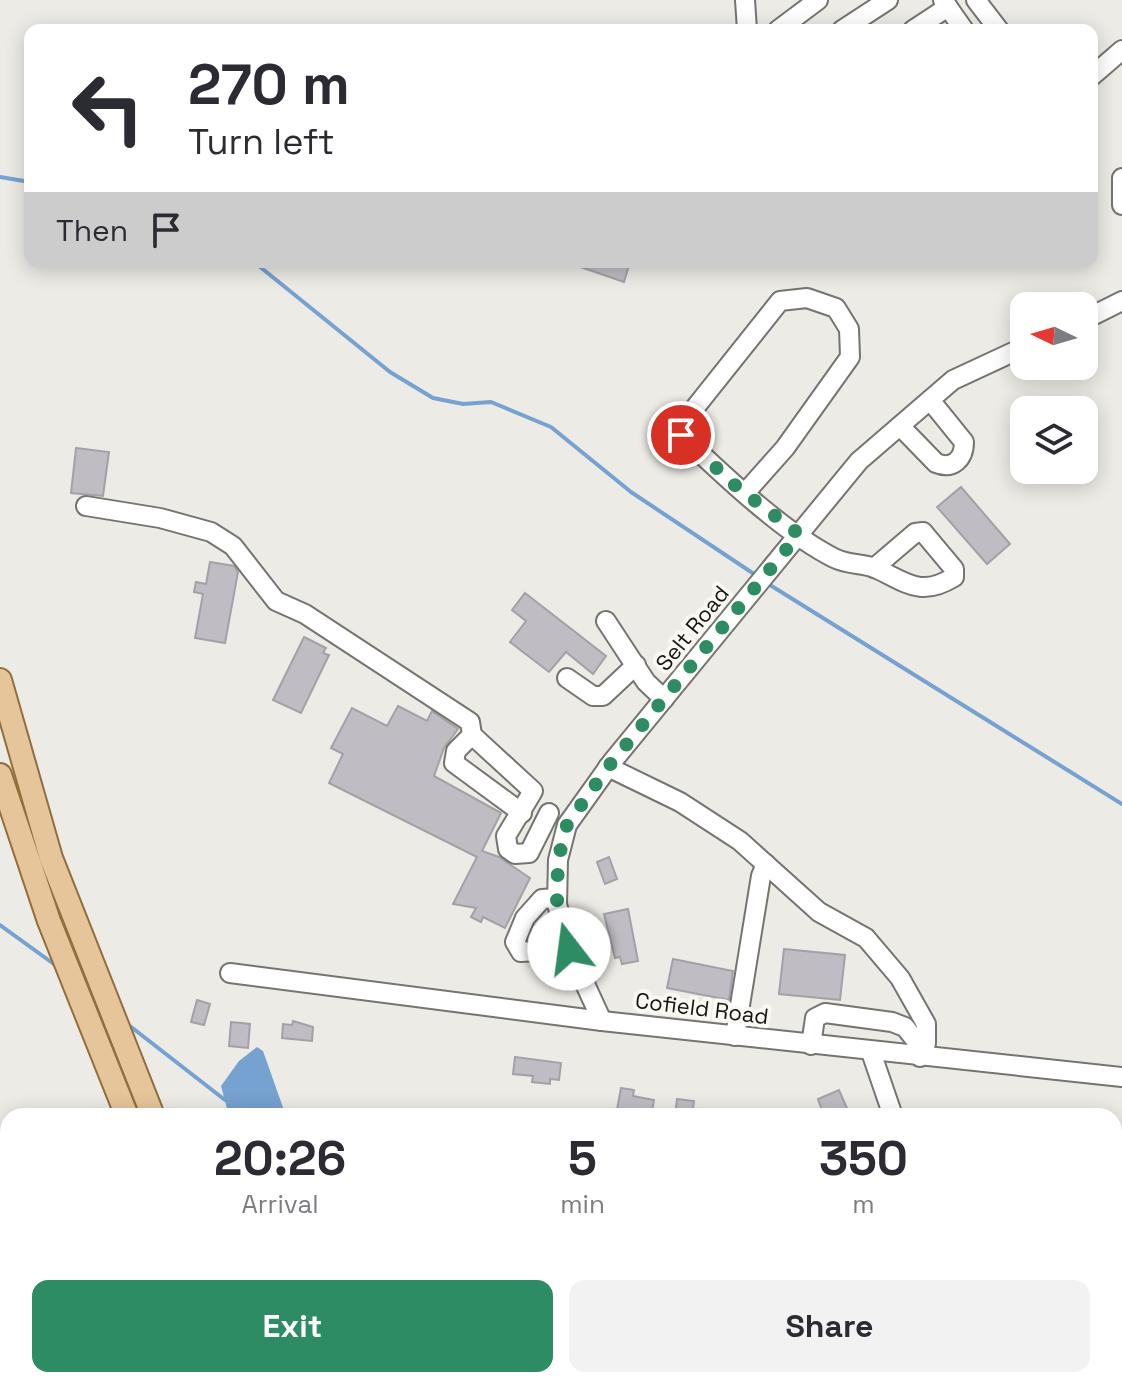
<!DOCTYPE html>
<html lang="en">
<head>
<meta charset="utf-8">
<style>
	:root { --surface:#fff; --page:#f2f2f3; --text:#2b2b33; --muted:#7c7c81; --accent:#2e8c64 }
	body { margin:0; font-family:"Space Grotesk",sans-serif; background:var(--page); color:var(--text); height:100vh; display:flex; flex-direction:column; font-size:30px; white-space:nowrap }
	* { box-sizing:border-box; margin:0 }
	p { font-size:26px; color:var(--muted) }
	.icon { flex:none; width:44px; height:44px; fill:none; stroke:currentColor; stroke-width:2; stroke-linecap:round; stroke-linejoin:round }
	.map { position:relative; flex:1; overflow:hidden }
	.sheet { position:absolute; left:0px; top:1108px; width:1122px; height:280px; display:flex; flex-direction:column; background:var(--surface); border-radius:24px 24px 0 0; box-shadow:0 4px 20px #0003 }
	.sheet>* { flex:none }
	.top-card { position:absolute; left:24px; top:24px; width:1074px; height:244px; border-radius:16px; box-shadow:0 4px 20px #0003; background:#fff; color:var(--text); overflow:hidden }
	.needle { width:52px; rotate:275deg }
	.buttons { position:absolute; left:1010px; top:292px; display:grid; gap:16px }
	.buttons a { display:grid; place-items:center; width:88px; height:88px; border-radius:16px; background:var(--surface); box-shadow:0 4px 20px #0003; font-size:40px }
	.pin { position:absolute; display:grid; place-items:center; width:68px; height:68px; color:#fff; margin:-34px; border:4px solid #fff; border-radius:50%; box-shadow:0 2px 8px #0007 }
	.me { position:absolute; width:88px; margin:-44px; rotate:345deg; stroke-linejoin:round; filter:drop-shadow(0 0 6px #0008) }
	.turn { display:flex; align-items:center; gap:28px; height:168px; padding:0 32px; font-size:36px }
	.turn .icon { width:104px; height:104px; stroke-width:2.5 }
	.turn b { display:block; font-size:56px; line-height:68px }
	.then { display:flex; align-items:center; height:76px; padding:0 32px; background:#0003; gap:16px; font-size:30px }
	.eta { display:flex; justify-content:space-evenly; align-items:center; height:136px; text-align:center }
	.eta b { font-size:48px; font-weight:700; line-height:56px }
	.button { display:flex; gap:16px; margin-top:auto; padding:16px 32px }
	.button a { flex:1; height:92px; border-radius:16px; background:var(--accent); color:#fff; font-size:32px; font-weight:700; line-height:92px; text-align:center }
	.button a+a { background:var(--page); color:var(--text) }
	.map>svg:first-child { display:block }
	.water { fill:#76a2d1 }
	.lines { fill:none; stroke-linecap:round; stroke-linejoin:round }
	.stream { stroke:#76a2d1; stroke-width:4 }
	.building { fill:#bfbdc3; stroke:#a3a1a7; stroke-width:2 }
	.minor-casing { stroke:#75746f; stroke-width:22 }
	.major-casing { stroke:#926e3f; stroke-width:26 }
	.minor { stroke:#fff; stroke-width:18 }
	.major { stroke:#e6c59a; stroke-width:22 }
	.rail { stroke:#3c3c39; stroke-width:4 }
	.route { stroke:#2e8c64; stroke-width:14; stroke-dasharray:0 25.2 }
	.labels { text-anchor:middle; stroke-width:8; stroke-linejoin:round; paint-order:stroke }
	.street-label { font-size:22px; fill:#151512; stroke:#f9f8f2 }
</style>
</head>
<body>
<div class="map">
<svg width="1122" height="1388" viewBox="0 0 1122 1388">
	<rect width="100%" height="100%" fill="#ecebe5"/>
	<polygon class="water" points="257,1047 263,1051 286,1116 229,1116 221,1086 239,1061"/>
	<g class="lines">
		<g class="stream">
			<polyline points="0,177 30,182"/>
			<polyline points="254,262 390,372 433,398 463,404 491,402 551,427 631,492 754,574"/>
			<polyline points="770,585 1122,804"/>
			<polyline points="0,925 58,967"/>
			<polyline points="126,1023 225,1100"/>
		</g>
	</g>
	<g class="building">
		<polygon points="566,262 630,262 624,282"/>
		<polygon points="76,448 109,452 103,496 71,493"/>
		<polygon points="961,487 1010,544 987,564 937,507"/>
		<polygon points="210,562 234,566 238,572 225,643 195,638 203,594 194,592 196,582 206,584"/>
		<polygon points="525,593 606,656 593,674 566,652 549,672 510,642 526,621 512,610"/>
		<polygon points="304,637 326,648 323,653 329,655 301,713 273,700"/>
		<polygon points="398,706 427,721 432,711 458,729 444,748 434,776 501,813 482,851 499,857 530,878 505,928 483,917 481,922 471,917 476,908 453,904 477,857 329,783 343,754 331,748 352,708 387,726"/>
		<polygon points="609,857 617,879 605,884 597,862"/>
		<polygon points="628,909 638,961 622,964 620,957 615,958 604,914"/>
		<polygon points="784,949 845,955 840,1000 779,994"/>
		<polygon points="673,959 733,971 729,1000 667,988"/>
		<polygon points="197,1000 210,1004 204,1025 191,1022"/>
		<polygon points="293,1021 313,1027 312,1041 282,1038 283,1024 292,1025"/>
		<polygon points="231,1022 250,1024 248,1048 229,1046"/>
		<polygon points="515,1057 561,1063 559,1080 550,1079 550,1084 532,1082 533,1076 513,1074"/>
		<polygon points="621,1088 634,1090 633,1096 654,1100 651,1116 616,1115"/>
		<polygon points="839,1090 849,1113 824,1116 818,1099"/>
		<polygon points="677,1099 694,1101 692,1116 675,1116"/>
	</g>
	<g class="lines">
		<g class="minor-casing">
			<g id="minor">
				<polyline points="745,0 747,30"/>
				<polyline points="943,0 964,30"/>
				<polyline points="976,0 999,30"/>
				<polyline points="778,30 818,0"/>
				<polyline points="842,30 888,0"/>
				<polyline points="913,30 948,7"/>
				<polyline points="1092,76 1122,50"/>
				<polyline points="1122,178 1122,205"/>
				<polyline points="1084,320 1122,301"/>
				<path d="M 900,426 L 936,463 C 953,470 964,459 964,442 L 930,400"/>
				<path d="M 745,493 L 785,448 L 850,357 L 849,329 L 836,308 L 807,298 L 780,301 L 686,419 L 681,435 C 723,475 783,532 834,558 C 848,565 862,563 875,568 C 906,582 920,598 954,577 L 954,569 L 923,532 L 915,533 L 874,568"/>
				<polyline points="86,506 160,518 211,532 233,546 276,601 305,614 470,722 472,735 456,751 454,763 522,813"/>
				<polyline points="606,621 646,682 664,699"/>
				<polyline points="567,678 593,696 603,696 636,665"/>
				<polyline points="472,735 533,791 506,836 508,849 515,854 529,853 549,813"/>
				<polyline points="608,767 680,802 740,841 819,912 866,938 900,978 926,1024 926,1043 920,1046 920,1057"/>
				<polyline points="557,898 542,899 525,918 515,942 521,952 569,949"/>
				<polyline points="230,973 602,1021 1122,1077"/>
				<polyline points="602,1021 569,949 557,904 558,860 567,825 612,762 859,461 953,380 1024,347"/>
				<polyline points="735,1036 761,876 766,864"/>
				<polyline points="811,1045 815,1018 825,1013 892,1022 905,1027 920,1046"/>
				<polyline points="871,1052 893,1116"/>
				<polyline points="1024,1380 1031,1388"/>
			</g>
		</g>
		<g class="major-casing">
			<g id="major">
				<polyline points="0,680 51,858 153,1116"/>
				<polyline points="0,775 49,921 127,1116"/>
				<polyline points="1114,1292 1122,1287"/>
				<polyline points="235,1380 239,1388"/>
				<polyline points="262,1380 266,1388"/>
				<polyline points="930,1388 945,1380"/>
			</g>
		</g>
		<use href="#minor" class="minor"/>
		<use href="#major" class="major"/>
		<g class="rail">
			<polyline points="1114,1360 1122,1355"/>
			<polyline points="1062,1388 1076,1380"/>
		</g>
	</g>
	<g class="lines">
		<polyline class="route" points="569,949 557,904 558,860 567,825 608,767 799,534 738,488 681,435"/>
	</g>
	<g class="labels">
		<g class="street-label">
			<text transform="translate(692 628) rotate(-51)" y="8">Selt Road</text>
			<text transform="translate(702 1008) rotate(7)" y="8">Cofield Road</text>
		</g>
	</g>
</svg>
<div class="buttons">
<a><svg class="needle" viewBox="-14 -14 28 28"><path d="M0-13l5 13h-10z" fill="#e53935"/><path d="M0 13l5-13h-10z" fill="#7c7c81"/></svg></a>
<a><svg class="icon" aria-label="layers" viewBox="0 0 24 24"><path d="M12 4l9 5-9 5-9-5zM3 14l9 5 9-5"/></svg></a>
</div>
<div class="pin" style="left:681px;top:435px;background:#d93025"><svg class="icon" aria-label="arrive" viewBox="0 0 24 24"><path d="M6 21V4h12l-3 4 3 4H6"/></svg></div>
<svg class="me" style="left:569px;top:949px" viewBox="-20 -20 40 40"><circle r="19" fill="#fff"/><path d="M0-13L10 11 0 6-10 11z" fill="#2e8c64"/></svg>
<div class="top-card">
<div class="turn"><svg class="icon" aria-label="left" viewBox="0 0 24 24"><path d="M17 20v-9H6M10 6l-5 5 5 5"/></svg><div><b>270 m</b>Turn left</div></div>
<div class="then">Then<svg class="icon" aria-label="arrive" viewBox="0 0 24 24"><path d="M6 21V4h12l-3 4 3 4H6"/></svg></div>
</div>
<section class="sheet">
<div class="eta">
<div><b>20:26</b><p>Arrival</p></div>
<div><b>5</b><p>min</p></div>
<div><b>350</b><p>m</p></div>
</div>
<div class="button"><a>Exit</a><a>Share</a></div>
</section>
</div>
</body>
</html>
